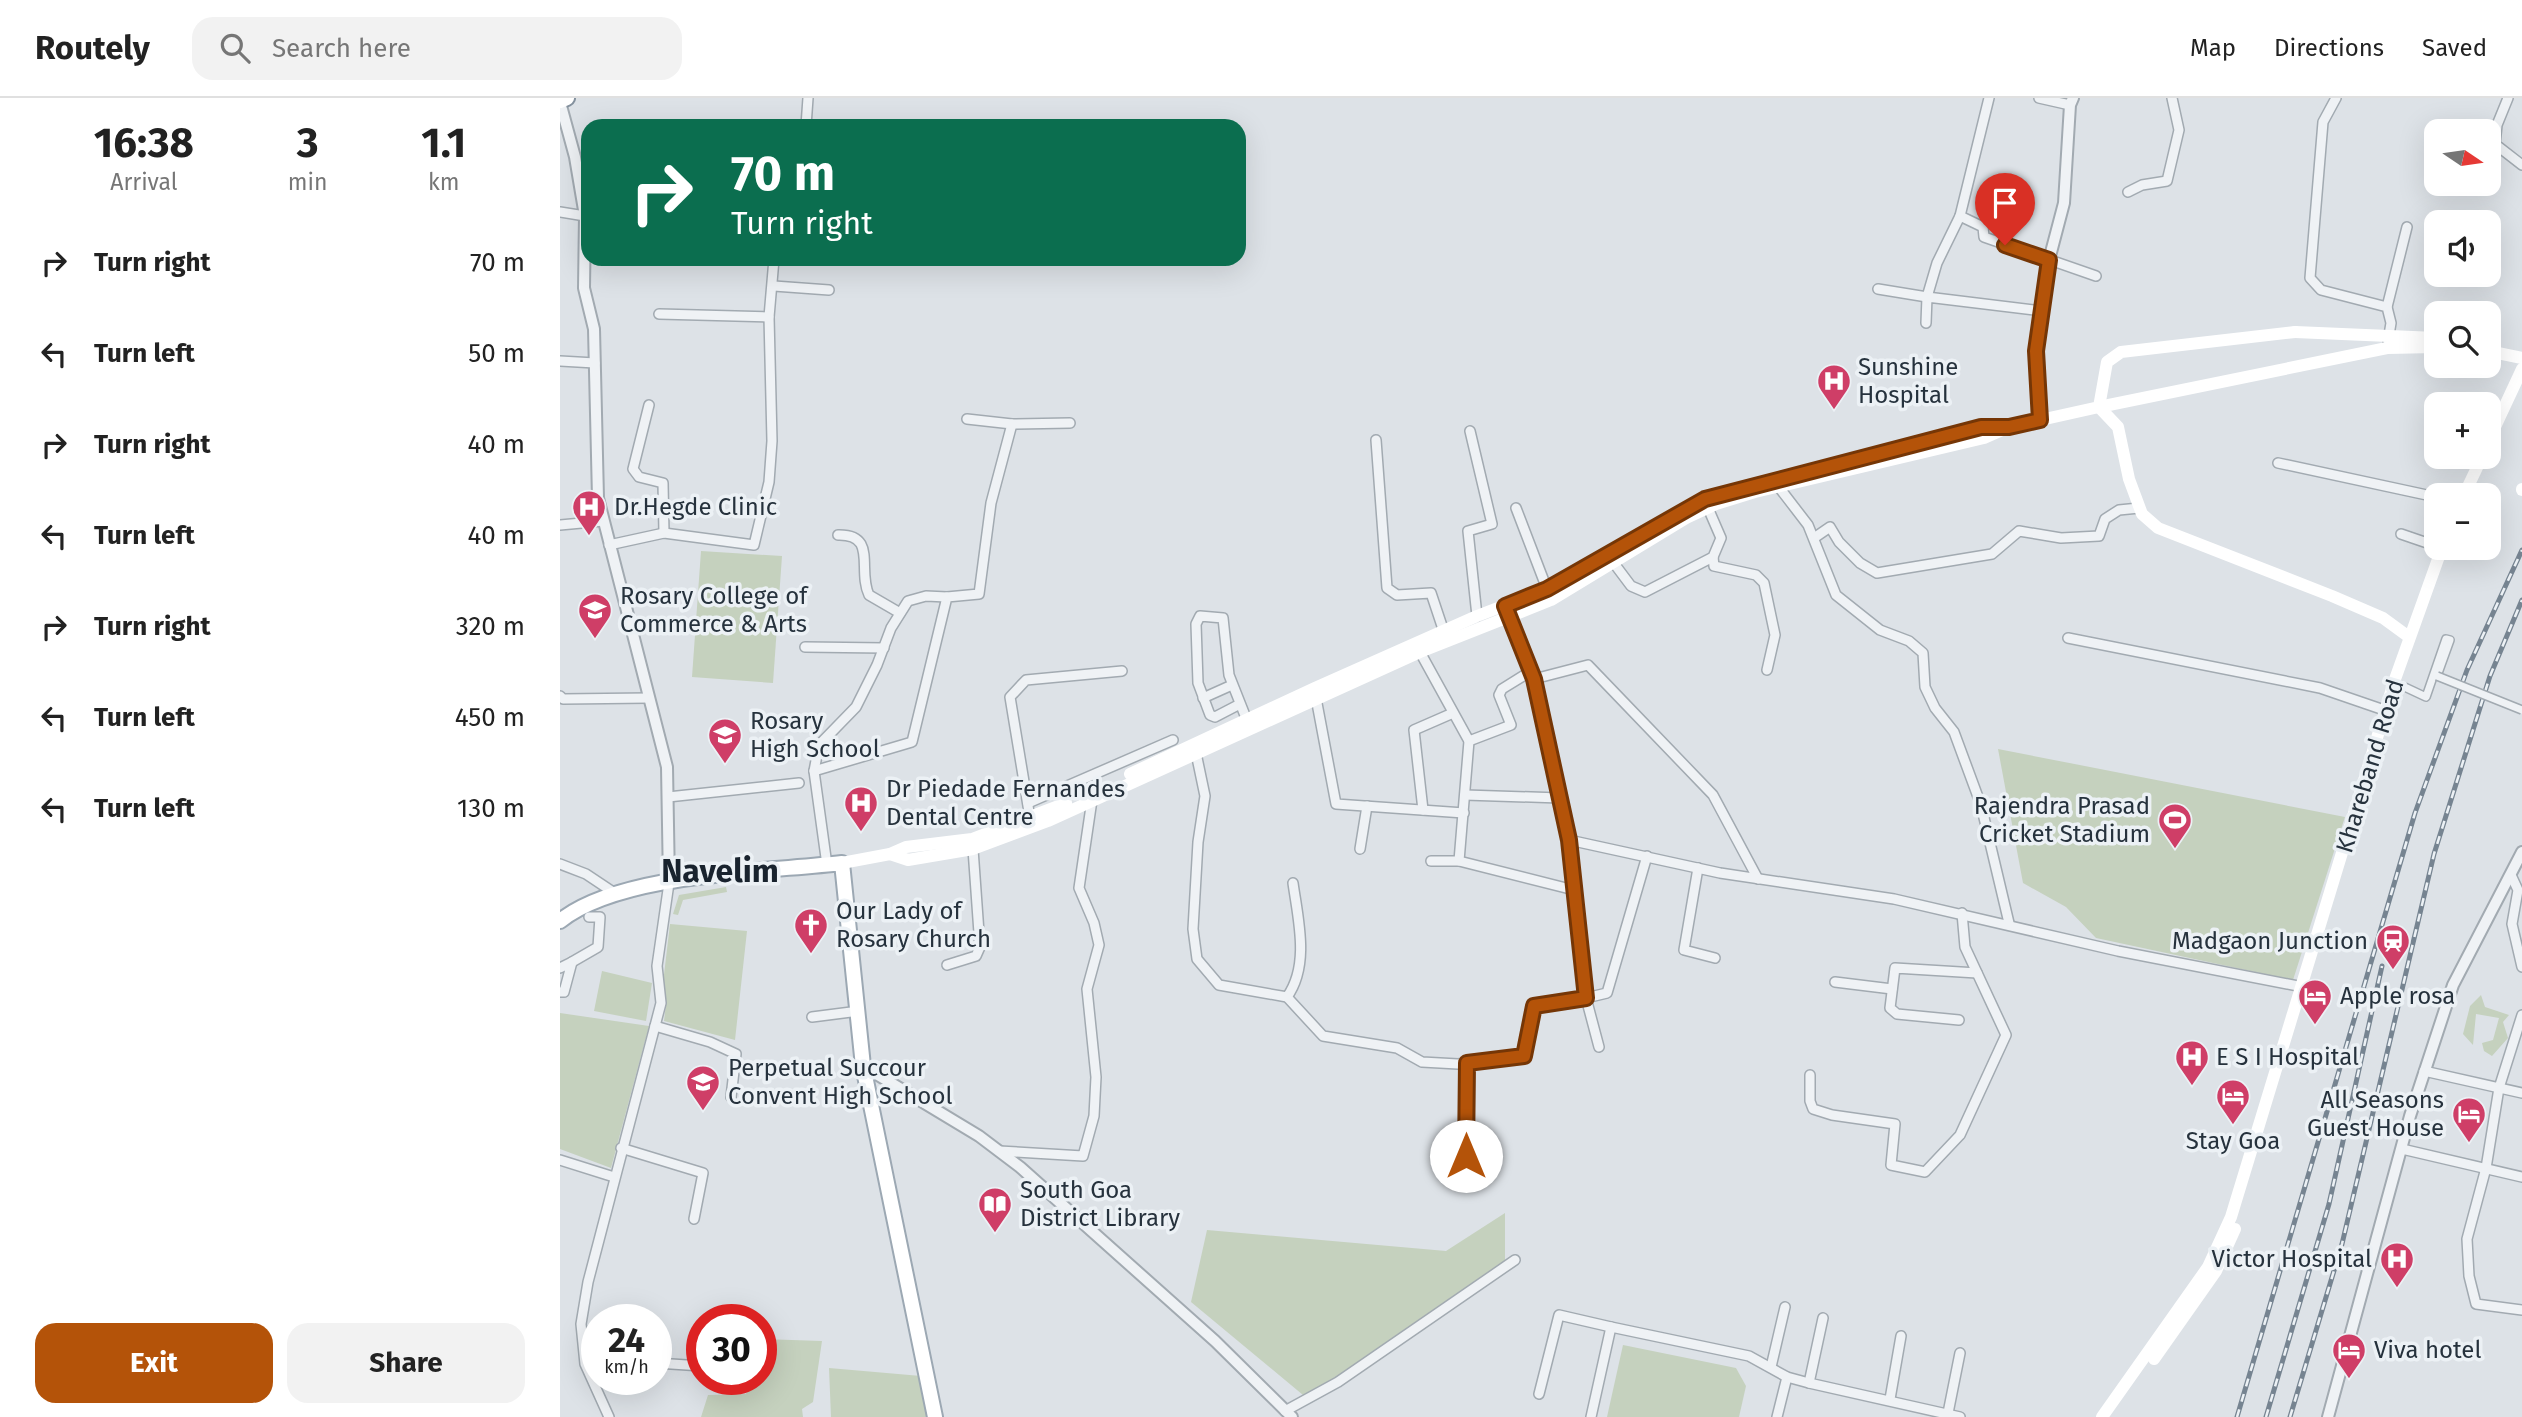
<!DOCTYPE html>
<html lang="en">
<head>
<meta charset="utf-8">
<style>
	:root { --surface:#fff; --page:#f2f2f2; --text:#222; --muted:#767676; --line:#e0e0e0; --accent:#b45309 }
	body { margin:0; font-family:"Fira Sans",sans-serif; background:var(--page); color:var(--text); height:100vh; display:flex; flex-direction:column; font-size:26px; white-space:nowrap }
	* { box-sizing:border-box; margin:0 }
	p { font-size:23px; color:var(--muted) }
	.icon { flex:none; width:38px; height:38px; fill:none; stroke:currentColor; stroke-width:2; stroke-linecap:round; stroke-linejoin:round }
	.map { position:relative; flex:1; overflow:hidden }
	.sheet { display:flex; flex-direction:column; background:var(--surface); width:560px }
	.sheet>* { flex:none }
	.guide { position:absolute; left:21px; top:21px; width:665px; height:147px; border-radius:21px; box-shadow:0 7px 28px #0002; background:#0b6e4f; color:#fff; overflow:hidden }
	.needle { width:46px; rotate:103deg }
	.controls { position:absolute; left:1864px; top:21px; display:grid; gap:14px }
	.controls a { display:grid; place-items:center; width:77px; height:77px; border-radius:14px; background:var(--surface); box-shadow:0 7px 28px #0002; font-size:35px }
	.speed { position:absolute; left:21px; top:1206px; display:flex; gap:14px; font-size:35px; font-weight:700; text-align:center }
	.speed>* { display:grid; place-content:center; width:91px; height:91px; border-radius:50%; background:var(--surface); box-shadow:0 7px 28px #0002; line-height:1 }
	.speed small { font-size:18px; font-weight:400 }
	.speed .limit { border:10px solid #d22; background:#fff; color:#111 }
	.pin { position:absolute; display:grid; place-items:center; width:60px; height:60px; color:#fff; margin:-72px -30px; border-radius:50% 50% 50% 0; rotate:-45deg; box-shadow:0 0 7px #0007 }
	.pin .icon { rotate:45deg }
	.me { position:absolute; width:77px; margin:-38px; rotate:0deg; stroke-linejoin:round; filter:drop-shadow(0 0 5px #0008) }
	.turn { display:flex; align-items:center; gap:24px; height:147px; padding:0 35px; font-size:32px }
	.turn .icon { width:91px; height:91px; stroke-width:2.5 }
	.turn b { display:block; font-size:49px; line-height:60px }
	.eta { display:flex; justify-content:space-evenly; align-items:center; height:119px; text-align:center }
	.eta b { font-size:42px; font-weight:700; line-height:49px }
	.cta { display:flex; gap:14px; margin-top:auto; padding:14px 35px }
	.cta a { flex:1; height:80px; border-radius:21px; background:var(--accent); color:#fff; font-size:28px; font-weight:700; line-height:80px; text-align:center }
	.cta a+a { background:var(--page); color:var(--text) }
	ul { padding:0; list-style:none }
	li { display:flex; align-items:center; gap:21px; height:91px; padding:0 35px }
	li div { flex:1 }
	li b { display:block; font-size:26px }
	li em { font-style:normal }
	header { display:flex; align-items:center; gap:42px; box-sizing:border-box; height:98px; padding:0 35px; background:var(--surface); border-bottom:2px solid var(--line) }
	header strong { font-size:33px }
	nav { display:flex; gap:38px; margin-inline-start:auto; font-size:24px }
	.search { width:490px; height:63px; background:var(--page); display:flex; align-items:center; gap:18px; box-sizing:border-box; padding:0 24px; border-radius:21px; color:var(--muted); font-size:26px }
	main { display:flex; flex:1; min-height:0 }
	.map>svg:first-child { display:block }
	.green { fill:#c5d1be }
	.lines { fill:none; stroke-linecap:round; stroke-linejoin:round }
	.pedestrian-casing { stroke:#a2aab1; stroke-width:10 }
	.minor-casing { stroke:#a2aab1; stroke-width:12 }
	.tertiary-casing { stroke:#a2aab1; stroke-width:14 }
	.primary-casing { stroke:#9ca8b3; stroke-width:18 }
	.trunk-casing { stroke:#84919e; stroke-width:18 }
	.pedestrian { stroke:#eff2f5; stroke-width:7 }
	.minor { stroke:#eff2f5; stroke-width:9 }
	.tertiary { stroke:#eff2f5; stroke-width:10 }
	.secondary { stroke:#fff; stroke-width:12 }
	.primary { stroke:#fff; stroke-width:14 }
	.trunk { stroke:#fff; stroke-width:14 }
	.rail-casing { stroke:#768491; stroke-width:5 }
	.rail { stroke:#ecf1f5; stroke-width:2.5; stroke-dasharray:8; stroke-linecap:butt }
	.pedestrian-bridge-casing { stroke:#a2aab1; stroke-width:10; stroke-linecap:butt }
	.pedestrian-bridge { stroke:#eff2f5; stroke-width:7 }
	.secondary-bridge { stroke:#fff; stroke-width:12 }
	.route-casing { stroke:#753606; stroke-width:18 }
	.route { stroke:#b45309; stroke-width:12 }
	.labels { text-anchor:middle; stroke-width:7; stroke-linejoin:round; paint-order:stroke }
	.poi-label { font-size:24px; fill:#26323d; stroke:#ecf1f5; text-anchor:start }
	.street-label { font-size:24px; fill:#26323d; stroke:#ecf1f5 }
	.district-label { font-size:32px; font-weight:bold; fill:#19232e; stroke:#ecf1f5 }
</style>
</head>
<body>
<header>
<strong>Routely</strong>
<div class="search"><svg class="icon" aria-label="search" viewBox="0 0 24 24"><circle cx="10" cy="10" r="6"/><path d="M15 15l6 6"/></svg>Search here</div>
<nav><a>Map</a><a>Directions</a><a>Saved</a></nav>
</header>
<main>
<section class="sheet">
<div class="eta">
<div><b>16:38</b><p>Arrival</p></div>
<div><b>3</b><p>min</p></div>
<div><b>1.1</b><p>km</p></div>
</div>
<ul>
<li><svg class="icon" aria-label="right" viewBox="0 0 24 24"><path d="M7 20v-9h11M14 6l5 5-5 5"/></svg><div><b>Turn right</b></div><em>70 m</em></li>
<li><svg class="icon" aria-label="left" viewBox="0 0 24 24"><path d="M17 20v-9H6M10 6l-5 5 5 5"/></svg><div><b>Turn left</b></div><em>50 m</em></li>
<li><svg class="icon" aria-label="right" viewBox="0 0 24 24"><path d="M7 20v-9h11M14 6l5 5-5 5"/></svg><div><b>Turn right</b></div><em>40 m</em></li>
<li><svg class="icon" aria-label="left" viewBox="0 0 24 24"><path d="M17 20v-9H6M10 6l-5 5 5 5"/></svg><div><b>Turn left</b></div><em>40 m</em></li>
<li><svg class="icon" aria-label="right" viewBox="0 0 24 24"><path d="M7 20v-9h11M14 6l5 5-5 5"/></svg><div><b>Turn right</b></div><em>320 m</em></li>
<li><svg class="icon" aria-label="left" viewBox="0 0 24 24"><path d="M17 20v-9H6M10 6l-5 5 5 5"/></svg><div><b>Turn left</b></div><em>450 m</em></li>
<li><svg class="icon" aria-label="left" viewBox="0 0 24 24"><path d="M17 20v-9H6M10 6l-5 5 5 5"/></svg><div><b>Turn left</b></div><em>130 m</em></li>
</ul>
<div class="cta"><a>Exit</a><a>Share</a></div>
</section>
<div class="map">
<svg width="1962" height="1319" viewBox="0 0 1962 1319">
	<rect width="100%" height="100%" fill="#dde2e7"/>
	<g class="green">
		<polygon points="141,453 222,458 213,585 132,579"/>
		<polygon points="1438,651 1785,719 1733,882 1536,840 1506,809 1463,785"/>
		<polygon points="166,789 167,794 123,802 118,817 113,816 119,797"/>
		<polygon points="110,826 187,833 175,942 104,923 106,906 103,885"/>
		<polygon points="42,873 92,885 86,923 34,913"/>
		<polygon points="1921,897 1925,909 1949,917 1943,924 1948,940 1932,958 1924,953 1922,945 1933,942 1939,920 1916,916 1913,947 1903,936 1910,908"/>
		<polygon points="0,915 89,928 51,1070 0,1051"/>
		<polygon points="945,1115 945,1164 749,1302 631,1204 647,1132 886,1153"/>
		<polygon points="202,1241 262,1243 253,1304 242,1311 243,1319 141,1319 148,1297 186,1296 190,1281 201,1281"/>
		<polygon points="1063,1247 1176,1270 1186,1288 1179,1319 1047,1319"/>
		<polygon points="269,1270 361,1278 369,1319 271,1319"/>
	</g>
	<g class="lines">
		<g class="pedestrian-casing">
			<polyline id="pedestrian" points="1834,584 1866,599 1886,541 1890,542 1877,578"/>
		</g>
		<g class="minor-casing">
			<g id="minor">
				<polyline points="1479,0 1510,7"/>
				<polyline points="1776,0 1763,24 1750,180 1761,192 1827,209 1831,225 1828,243"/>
				<polyline points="1948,0 1937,27 1935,46 1962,67"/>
				<polyline points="246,28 248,0"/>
				<polyline points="1568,94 1582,87 1607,83 1619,32 1612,0"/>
				<polyline points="0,114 25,118"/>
				<polyline points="1400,118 1429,0"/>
				<polyline points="214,188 269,192"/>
				<polyline points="1318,191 1367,199 1377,165 1400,118 1423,129 1424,139 1536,178"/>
				<polyline points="1827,209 1847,129"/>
				<polyline points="99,216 209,219"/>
				<polyline points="1366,225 1367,199 1482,213"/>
				<polyline points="0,263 35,265"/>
				<polyline points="89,307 73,371 79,379 103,385 104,435"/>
				<polyline points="452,326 510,325"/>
				<polyline points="910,333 932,426 908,433 917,518"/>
				<polyline points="816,342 827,490 837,497 871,495 884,534"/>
				<polyline points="1718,365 1876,399"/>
				<polyline points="1218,388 1248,427 1276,497 1320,532 1349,543 1363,555 1365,589 1375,610 1394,634 1421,707 1449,825"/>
				<polyline points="956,410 987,491"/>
				<polyline points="0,427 43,423"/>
				<polyline points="1841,436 1876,448"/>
				<path d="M 278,437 C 318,436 297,472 309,497 L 340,515"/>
				<polyline points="1254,440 1270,429 1279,444 1300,465 1317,475 1432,456 1459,433 1501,440 1539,438 1545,421 1559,412 1579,410"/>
				<polyline points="49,447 104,435 194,447 209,384 212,343 209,219 214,161"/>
				<polyline points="1153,459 1154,468 1196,477 1204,485 1215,537 1207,572"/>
				<polyline points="1053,464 1071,488 1085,494 1153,459 1161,440 1148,410"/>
				<polyline points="948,514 972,576"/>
				<polyline points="1508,540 1760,590 1827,613"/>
				<polyline points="245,549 324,550"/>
				<polyline points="860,554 909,643 899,763 1014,792"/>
				<polyline points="0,598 3,601 89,600"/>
				<polyline points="643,600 672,587"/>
				<polyline points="756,600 776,706 904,715"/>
				<polyline points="680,606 655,619 650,617 638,585 636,526 640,518 663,520 669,577 688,625"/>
				<polyline points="909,643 951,627 939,597 942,591 971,573"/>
				<polyline points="636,655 645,698 638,744 633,831 637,861 659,887 727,899 763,938 837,950 862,964 898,966 964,958 974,908 1026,900 1009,742 1160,775 1334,801 1558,853 1743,889"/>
				<polyline points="254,673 352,644 387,499 419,496 431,405 452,326 407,321"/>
				<polyline points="905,697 1000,700"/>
				<polyline points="108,699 239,685"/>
				<polyline points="468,705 613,642"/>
				<polyline points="863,712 854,632 893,615"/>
				<polyline points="470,720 450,599 466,582 562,573"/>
				<polyline points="1009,742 974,581 1028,567 1153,697 1198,781"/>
				<polyline points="800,751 807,708"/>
				<polyline points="871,763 899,763"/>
				<polyline points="0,766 26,776 53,794"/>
				<polyline points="267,767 254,673 259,647 296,609 317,567 331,530 348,503 366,498 387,499"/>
				<polyline points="1138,770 1124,852 1155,860"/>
				<polyline points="1951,777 1958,792 1952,826 1962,869"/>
				<polyline points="12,864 38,849 40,819 29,819"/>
				<polyline points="387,867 416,858 420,849 413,751"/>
				<polyline points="0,870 12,864 4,894 0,894"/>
				<polyline points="1275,884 1332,891"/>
				<path d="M 727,899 C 750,867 738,821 733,785"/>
				<polyline points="1962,917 1939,990 1926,1070 1907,1141 1909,1178 1916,1206 1962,1212"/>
				<polyline points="252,919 299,913"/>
				<polyline points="1399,922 1337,916 1330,910 1335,870 1417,875"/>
				<polyline points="95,928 150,944 176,956 171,999"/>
				<polyline points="1039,949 1026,900 1047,895 1087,758"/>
				<polyline points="1864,973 1962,995"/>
				<polyline points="1250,977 1250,1003 1253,1011 1272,1017 1335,1026 1331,1067 1365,1074 1400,1037 1446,937 1405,849 1402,815"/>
				<polyline points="61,1050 143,1075 134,1121"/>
				<polyline points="1842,1051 1962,1079"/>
				<polyline points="439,1053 523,1058 534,1018 536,979 527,891 539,847 534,825 519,790 532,702 529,695"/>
				<polyline points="906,1058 907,965"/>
				<polyline points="0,1062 54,1079"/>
				<polyline points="1263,1220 1249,1285 1400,1319"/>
				<polyline points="1051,1229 1189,1258 1227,1279 1249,1285"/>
				<polyline points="96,1265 142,1268"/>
				<polyline points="1211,1269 1225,1209"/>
				<polyline points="979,1296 999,1217 1051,1229 1031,1319"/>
				<polyline points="1330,1301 1341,1238"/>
				<polyline points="725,1313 778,1284 955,1162"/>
				<polyline points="1388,1315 1400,1255"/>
				<polyline points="49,1319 25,1266 21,1226 28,1184 101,905 97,868 109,785"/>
				<polyline points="1217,1319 1227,1279"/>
			</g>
		</g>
		<g class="tertiary-casing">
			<g id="tertiary">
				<polyline points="0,4 15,59 25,118 24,190 34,231 38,400 107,669 109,785"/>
				<polyline points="1480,322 1476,253 1489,162 1504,105 1510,7 1513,0"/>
				<polyline points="303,968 419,1038 460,1069 655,1243 732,1319"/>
				<polyline points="1768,1319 1850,1018 1893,887 1962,754"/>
			</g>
		</g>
		<g class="primary-casing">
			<path id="primary" d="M 0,823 C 60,775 204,774 282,765 L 303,968 L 375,1319"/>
		</g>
		<g class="trunk-casing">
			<polyline id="trunk" points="0,3 7,0"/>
		</g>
		<use href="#pedestrian" class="pedestrian"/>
		<use href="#minor" class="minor"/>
		<use href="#tertiary" class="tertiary"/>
		<g class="secondary">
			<polyline points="1928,253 1962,260"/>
			<polyline points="1928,344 1962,271"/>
			<polyline points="1194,386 1421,329 1446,329"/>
			<polyline points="1962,391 1962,392"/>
			<polyline points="1904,397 1922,359"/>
			<polyline points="1123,413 1145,401 1167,394"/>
			<polyline points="1849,539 1823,520 1772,498 1598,430 1582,416 1569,381 1558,329 1539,309 1827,250 1876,249"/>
			<polyline points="570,676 755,590 917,518 987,491 1104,424"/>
			<polyline points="330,756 348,762 413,751 488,723 860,554 991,502 1126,420 1156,406 1195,394 1424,340 1449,329 1539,309 1547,264 1561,254 1735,234"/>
			<polyline points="282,765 330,756 346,749 412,741 506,705"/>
			<polyline points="1594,1261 1656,1173 1675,1131"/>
			<polyline points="1542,1319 1648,1169 1671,1119 1834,584 1882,450"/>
		</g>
		<use href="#primary" class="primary"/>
		<use href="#trunk" class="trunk"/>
		<g class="rail-casing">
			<g id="rail">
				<polyline points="1677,1319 1855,715 1907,572 1962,452"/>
				<polyline points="1706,1319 1769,1106 1822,868"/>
				<polyline points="1730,1319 1782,1146 1874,756 1930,578 1962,502"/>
			</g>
		</g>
		<use href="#rail" class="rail"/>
		<g class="pedestrian-bridge-casing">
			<polyline id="pedestrian-bridge" points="1877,578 1962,612"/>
		</g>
		<use href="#pedestrian-bridge" class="pedestrian-bridge"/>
		<polyline class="secondary-bridge" points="1735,234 1876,240"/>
	</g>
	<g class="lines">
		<g class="route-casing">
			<polyline id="route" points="906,1058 907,965 964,958 974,908 1026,900 1009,742 974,581 945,508 987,491 1145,401 1421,329 1449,329 1480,322 1476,253 1489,162 1445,147"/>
		</g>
		<use href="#route" class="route"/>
	</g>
	<defs>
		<g id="hospital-pin" transform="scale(1.75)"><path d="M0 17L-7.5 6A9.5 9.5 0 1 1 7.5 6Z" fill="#cf3e67" stroke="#ecf1f5"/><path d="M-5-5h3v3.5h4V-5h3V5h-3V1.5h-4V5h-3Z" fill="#fff"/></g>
		<g id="university-pin" transform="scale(1.75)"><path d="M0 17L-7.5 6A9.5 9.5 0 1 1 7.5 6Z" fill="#cf3e67" stroke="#ecf1f5"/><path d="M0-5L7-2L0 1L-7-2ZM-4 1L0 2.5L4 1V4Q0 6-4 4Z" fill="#fff"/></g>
		<g id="school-pin" transform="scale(1.75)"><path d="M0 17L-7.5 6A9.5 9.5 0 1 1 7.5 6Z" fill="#cf3e67" stroke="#ecf1f5"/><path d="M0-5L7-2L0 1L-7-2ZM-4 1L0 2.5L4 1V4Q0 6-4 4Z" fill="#fff"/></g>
		<g id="stadium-pin" transform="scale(1.75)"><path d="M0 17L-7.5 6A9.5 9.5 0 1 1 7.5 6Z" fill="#cf3e67" stroke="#ecf1f5"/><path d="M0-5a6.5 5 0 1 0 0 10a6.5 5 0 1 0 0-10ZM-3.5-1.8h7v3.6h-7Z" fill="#fff"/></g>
		<g id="church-pin" transform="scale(1.75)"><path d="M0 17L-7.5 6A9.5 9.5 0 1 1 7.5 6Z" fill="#cf3e67" stroke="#ecf1f5"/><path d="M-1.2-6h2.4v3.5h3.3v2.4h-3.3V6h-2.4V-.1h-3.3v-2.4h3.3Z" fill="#fff"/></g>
		<g id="station-pin" transform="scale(1.75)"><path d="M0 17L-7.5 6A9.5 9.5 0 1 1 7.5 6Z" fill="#cf3e67" stroke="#ecf1f5"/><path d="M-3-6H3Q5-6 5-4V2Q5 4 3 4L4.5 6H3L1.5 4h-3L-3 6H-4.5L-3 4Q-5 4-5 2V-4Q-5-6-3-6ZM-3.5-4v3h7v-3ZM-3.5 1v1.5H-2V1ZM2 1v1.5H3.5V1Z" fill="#fff"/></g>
		<g id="hotel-pin" transform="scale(1.75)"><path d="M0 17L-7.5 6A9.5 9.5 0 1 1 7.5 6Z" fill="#cf3e67" stroke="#ecf1f5"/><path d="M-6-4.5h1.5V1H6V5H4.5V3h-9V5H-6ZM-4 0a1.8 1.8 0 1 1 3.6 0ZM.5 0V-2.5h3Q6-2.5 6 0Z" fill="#fff"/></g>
		<g id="library-pin" transform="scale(1.75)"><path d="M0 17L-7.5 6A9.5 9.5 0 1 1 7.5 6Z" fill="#cf3e67" stroke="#ecf1f5"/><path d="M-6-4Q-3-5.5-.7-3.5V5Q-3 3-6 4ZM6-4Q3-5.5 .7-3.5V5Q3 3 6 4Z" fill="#fff"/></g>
	</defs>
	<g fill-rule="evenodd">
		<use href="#hospital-pin" x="1274" y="283"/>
		<use href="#hospital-pin" x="29" y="409"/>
		<use href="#university-pin" x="35" y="512"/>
		<use href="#school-pin" x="165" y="637"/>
		<use href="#hospital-pin" x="301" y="705"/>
		<use href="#stadium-pin" x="1615" y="722"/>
		<use href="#church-pin" x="251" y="827"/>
		<use href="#station-pin" x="1833" y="843"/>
		<use href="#hotel-pin" x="1755" y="898"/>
		<use href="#hospital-pin" x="1632" y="959"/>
		<use href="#school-pin" x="143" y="984"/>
		<use href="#hotel-pin" x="1673" y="998"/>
		<use href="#hotel-pin" x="1909" y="1016"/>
		<use href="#library-pin" x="435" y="1106"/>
		<use href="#hospital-pin" x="1837" y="1161"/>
		<use href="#hotel-pin" x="1789" y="1252"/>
	</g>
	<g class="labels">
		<g class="poi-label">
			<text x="1298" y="277">Sunshine<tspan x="1298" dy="28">Hospital</tspan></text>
			<text x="54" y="417">Dr.Hegde Clinic</text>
			<text x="60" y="506">Rosary College of<tspan x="60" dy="28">Commerce &amp; Arts</tspan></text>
			<text x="190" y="631">Rosary<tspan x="190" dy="28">High School</tspan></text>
			<text x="326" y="699">Dr Piedade Fernandes<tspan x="326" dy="28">Dental Centre</tspan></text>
			<text x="1590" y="716" text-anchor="end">Rajendra Prasad<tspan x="1590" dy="28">Cricket Stadium</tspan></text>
			<text x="276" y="821">Our Lady of<tspan x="276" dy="28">Rosary Church</tspan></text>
			<text x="1808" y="851" text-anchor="end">Madgaon Junction</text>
			<text x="1780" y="906">Apple rosa</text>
			<text x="1656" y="967">E S I Hospital</text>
			<text x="168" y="978">Perpetual Succour<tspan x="168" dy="28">Convent High School</tspan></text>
			<text x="1884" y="1010" text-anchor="end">All Seasons<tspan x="1884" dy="28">Guest House</tspan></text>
			<text x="1673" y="1051" text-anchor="middle">Stay Goa</text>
			<text x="460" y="1100">South Goa<tspan x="460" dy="28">District Library</tspan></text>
			<text x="1812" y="1169" text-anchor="end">Victor Hospital</text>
			<text x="1814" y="1260">Viva hotel</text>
		</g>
		<g class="street-label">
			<text transform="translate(1810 668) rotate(-73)" y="8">Khareband Road</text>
		</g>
		<g class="district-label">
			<text x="160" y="784">Navelim</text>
		</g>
	</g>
</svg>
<div class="controls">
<a><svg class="needle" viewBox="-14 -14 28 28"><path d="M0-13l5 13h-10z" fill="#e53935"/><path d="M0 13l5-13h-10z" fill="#767676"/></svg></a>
<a><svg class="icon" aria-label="sound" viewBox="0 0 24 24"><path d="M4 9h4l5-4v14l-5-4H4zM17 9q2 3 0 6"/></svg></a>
<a><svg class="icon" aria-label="search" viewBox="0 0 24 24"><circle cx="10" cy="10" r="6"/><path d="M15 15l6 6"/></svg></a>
<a>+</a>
<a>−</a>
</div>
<div class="speed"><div>24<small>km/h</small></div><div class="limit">30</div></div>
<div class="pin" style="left:1445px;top:147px;background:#d93025"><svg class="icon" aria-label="arrive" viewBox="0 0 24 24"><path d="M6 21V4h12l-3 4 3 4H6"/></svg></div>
<svg class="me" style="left:906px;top:1058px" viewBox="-20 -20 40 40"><circle r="19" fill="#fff"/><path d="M0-13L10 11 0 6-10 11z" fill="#b45309"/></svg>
<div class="guide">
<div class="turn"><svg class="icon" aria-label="right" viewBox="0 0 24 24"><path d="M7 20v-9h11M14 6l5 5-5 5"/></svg><div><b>70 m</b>Turn right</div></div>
</div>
</div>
</main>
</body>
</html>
